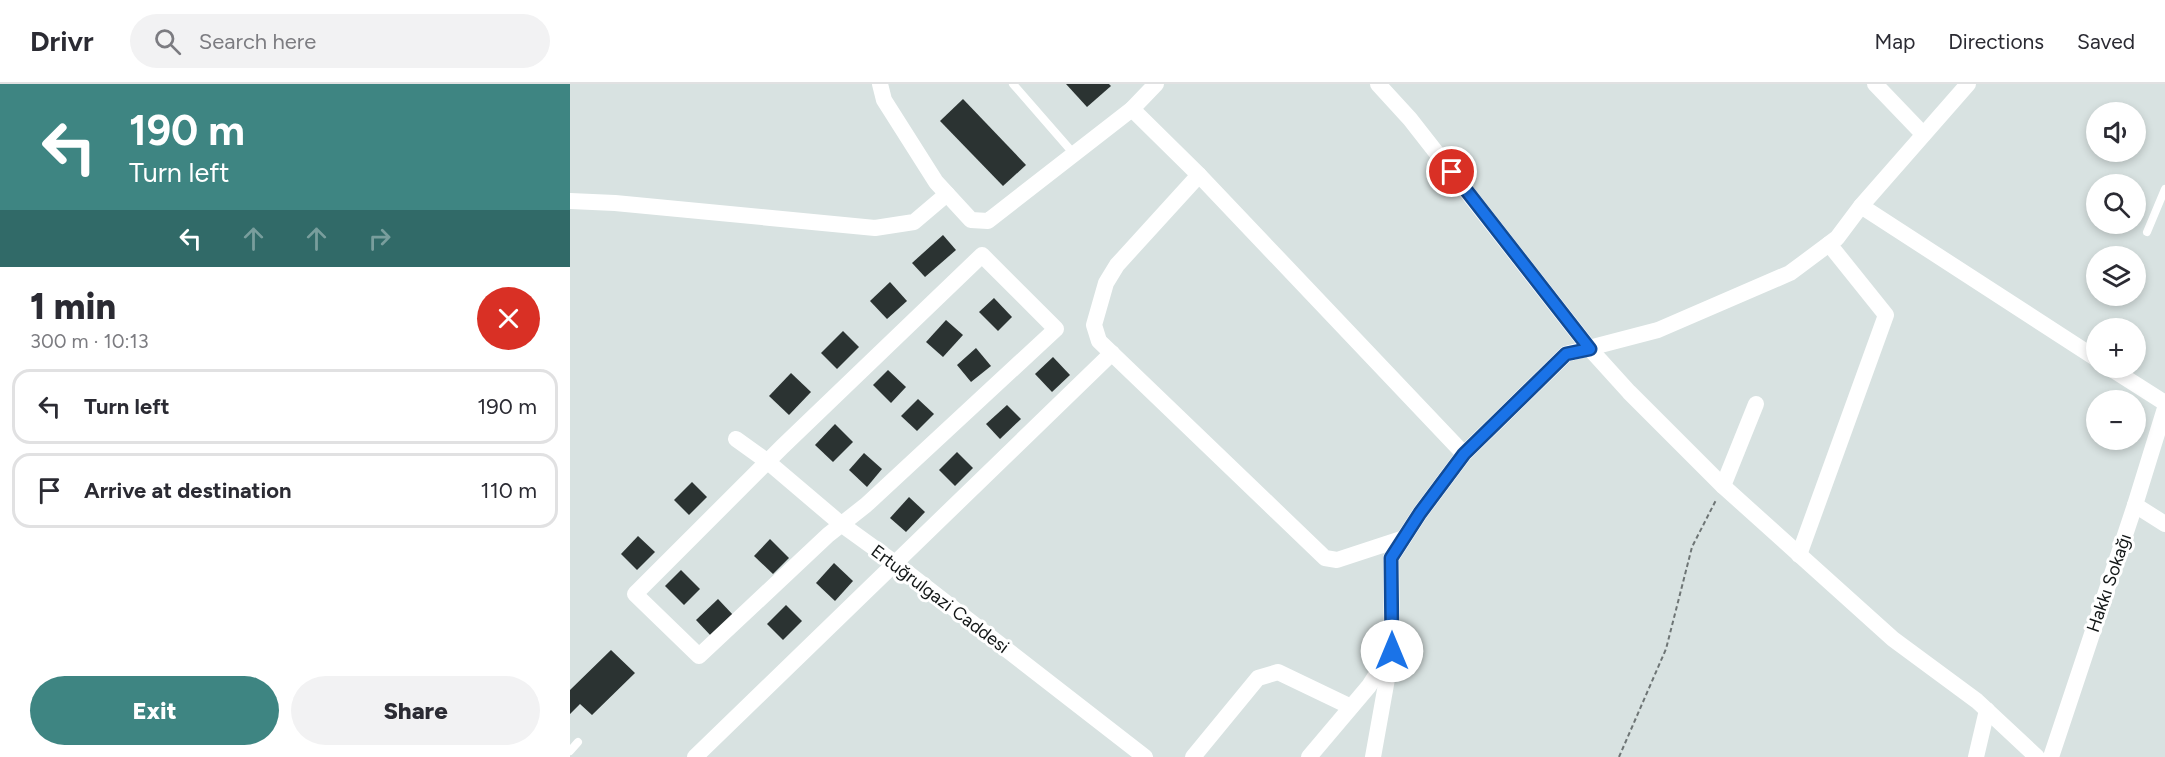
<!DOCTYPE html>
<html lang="en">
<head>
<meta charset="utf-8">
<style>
	:root { --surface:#fff; --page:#f2f2f3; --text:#2b2b33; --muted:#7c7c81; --line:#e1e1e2; --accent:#3e8582 }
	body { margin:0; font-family:Figtree,sans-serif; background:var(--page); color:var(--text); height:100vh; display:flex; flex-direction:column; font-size:22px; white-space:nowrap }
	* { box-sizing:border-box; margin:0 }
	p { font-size:20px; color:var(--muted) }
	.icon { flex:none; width:33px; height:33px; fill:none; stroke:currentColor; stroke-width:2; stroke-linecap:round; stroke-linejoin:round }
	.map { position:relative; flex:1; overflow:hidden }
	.side { display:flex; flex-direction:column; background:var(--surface); width:570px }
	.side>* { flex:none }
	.banner { background:#3e8582; color:#fff; overflow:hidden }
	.buttons { position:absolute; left:1516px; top:18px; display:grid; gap:12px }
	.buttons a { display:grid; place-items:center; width:60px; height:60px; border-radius:50%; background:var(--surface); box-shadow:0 3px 9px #0003; font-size:30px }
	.pin { position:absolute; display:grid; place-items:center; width:51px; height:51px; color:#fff; margin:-26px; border:3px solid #fff; border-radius:50%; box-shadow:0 2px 6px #0007 }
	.me { position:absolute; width:66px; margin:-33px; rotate:0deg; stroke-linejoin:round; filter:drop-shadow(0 0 4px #0008) }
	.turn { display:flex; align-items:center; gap:21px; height:126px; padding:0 30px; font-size:27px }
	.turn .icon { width:78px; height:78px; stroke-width:2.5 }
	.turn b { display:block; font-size:42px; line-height:51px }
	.lanes { display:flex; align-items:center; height:57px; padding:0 30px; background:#0003; justify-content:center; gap:30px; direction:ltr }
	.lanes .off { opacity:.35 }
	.round { display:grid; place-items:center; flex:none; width:63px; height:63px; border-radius:32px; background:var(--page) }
	.overview { display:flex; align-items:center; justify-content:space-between; height:102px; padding:0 30px }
	h1 { font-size:36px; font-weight:800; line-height:45px }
	.cta { display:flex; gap:12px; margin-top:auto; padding:12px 30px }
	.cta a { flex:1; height:69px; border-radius:36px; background:var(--accent); color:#fff; font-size:24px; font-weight:800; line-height:69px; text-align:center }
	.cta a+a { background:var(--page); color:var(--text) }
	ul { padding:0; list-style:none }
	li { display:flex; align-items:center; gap:18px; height:75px; margin:0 12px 9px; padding:0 18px; border:3px solid var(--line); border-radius:18px }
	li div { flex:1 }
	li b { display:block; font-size:22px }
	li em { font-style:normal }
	header { display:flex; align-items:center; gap:36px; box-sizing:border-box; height:84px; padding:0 30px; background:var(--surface); border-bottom:2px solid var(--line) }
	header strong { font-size:28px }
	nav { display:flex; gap:33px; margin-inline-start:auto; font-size:21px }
	.search { width:420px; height:54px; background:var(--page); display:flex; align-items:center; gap:15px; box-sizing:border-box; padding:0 21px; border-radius:33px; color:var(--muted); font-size:22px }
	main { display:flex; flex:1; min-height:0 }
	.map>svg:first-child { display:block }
	.building { fill:#2b3332 }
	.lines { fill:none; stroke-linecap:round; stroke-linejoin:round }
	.path { stroke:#6e7575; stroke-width:2; stroke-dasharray:4.5 3; stroke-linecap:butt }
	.service { stroke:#fff; stroke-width:8 }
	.minor { stroke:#fff; stroke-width:16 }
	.route-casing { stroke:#114b97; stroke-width:15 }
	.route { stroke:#1a73e8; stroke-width:10 }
	.labels { text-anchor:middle; stroke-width:6; stroke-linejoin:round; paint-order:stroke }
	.street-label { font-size:18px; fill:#121616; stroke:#fff }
</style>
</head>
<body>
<header>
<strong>Drivr</strong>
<div class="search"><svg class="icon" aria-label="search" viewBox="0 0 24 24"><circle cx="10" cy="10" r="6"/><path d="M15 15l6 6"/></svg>Search here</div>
<nav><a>Map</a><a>Directions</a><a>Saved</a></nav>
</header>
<main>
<section class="side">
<div class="banner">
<div class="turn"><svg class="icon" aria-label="left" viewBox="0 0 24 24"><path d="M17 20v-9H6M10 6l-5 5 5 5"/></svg><div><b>190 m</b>Turn left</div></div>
<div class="lanes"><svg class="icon" aria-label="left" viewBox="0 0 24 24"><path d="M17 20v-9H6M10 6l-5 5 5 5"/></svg><svg class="icon off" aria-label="ahead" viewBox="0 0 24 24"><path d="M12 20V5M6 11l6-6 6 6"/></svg><svg class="icon off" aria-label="ahead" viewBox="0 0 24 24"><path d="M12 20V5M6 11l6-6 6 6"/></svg><svg class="icon off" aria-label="right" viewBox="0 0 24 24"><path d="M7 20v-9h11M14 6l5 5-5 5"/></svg></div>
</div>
<div class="overview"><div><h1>1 min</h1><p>300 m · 10:13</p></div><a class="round" style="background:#d93025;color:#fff"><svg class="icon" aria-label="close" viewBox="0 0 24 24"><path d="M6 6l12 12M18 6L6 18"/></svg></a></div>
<ul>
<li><svg class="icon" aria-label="left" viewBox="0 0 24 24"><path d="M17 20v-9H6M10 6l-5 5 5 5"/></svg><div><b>Turn left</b></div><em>190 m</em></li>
<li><svg class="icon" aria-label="arrive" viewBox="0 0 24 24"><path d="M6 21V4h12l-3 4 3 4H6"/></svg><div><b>Arrive at destination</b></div><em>110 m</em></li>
</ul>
<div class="cta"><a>Exit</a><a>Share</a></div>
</section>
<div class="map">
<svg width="1595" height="673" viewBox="0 0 1595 673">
	<rect width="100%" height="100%" fill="#d8e2e1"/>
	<g class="building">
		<polygon points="496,0 539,0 541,2 517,23"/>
		<polygon points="393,15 456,81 433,102 370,37"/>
		<polygon points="373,151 386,166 355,193 342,179"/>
		<polygon points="320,198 337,217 317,235 300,217"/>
		<polygon points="424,214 442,233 428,247 409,228"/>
		<polygon points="376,236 393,251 373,273 356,258"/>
		<polygon points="273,247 289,263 267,285 251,269"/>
		<polygon points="406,264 421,282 401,298 387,281"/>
		<polygon points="483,273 500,291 482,308 465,290"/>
		<polygon points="318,286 336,303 321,319 303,301"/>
		<polygon points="221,289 241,308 219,331 199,312"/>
		<polygon points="348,315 364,330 347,347 331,332"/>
		<polygon points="437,321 451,335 430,355 416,340"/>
		<polygon points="265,340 283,358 263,378 245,361"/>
		<polygon points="387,368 403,384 385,402 369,386"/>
		<polygon points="294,369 312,385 297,403 279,386"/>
		<polygon points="122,398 137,413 119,431 104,416"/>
		<polygon points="339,413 355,428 336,448 320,434"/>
		<polygon points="68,452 85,468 67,486 51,470"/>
		<polygon points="200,455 219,474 203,490 184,472"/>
		<polygon points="264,479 283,497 265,517 246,499"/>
		<polygon points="111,486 130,505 114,521 95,502"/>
		<polygon points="148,515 164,532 142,553 126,536"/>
		<polygon points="216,521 232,537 213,556 197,540"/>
		<polygon points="41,566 65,589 22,631 10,620 0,630 0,606"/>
	</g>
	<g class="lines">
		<polyline class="path" points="1049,673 1096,565 1122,463 1146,416"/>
		<g class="service">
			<polyline points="443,0 504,70"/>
			<polyline points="1577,148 1595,105"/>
			<polyline points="0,667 8,658"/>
		</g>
		<g class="minor">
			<polyline points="310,0 314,16 366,98 401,136 418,137 562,25 586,0"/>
			<polyline points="808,0 840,35 1020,265 1059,308 1153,402 1323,555 1407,617 1467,673"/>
			<polyline points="1305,0 1353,50"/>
			<polyline points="562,25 629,91 894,370"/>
			<polyline points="629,91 547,181 536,199 524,241 529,257 755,474 767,476 834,454"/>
			<polyline points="0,117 45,119 305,144 344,138 377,110"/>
			<polyline points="1291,122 1527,275"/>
			<polygon points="412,171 486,245 296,421 258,451 129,572 65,510 212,363"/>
			<polyline points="1540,284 1595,319"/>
			<polyline points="166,355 198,378 271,440 325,479 575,673"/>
			<polyline points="1153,402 1186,320"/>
			<polyline points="1565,421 1595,440"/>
			<polyline points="1229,471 1316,231 1259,160"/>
			<polyline points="125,673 542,269"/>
			<polyline points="623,673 688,594 708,588 781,623"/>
			<polyline points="739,673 799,602 818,572"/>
			<polyline points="803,673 822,567 821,474 850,429 894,370 996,270 1088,246 1220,189 1259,160 1267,154 1291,122 1398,0"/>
			<polyline points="1406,673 1417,626"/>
			<polyline points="1481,673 1565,421 1595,324"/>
		</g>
	</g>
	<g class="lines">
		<g class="route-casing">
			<polyline id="route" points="822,567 821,474 850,429 894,370 996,270 1020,265 882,88"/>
		</g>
		<use href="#route" class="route"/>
	</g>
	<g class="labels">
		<g class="street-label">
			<text transform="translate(1539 499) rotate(-71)" y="6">Hakkı Sokağı</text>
			<text transform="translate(370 515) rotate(37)" y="6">Ertuğrulgazi Caddesi</text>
		</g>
	</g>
</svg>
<div class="buttons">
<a><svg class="icon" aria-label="sound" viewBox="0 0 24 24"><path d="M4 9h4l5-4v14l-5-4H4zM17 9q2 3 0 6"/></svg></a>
<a><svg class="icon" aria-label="search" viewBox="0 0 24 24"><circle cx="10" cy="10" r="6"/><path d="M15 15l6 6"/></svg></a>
<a><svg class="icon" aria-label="layers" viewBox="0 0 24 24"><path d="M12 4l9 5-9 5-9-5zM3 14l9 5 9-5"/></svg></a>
<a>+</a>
<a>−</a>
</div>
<div class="pin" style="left:882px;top:88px;background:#d93025"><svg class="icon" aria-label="arrive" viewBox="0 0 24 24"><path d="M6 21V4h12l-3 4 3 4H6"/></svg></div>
<svg class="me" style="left:822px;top:567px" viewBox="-20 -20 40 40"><circle r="19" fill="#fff"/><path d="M0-13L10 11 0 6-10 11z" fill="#1a73e8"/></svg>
</div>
</main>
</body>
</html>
